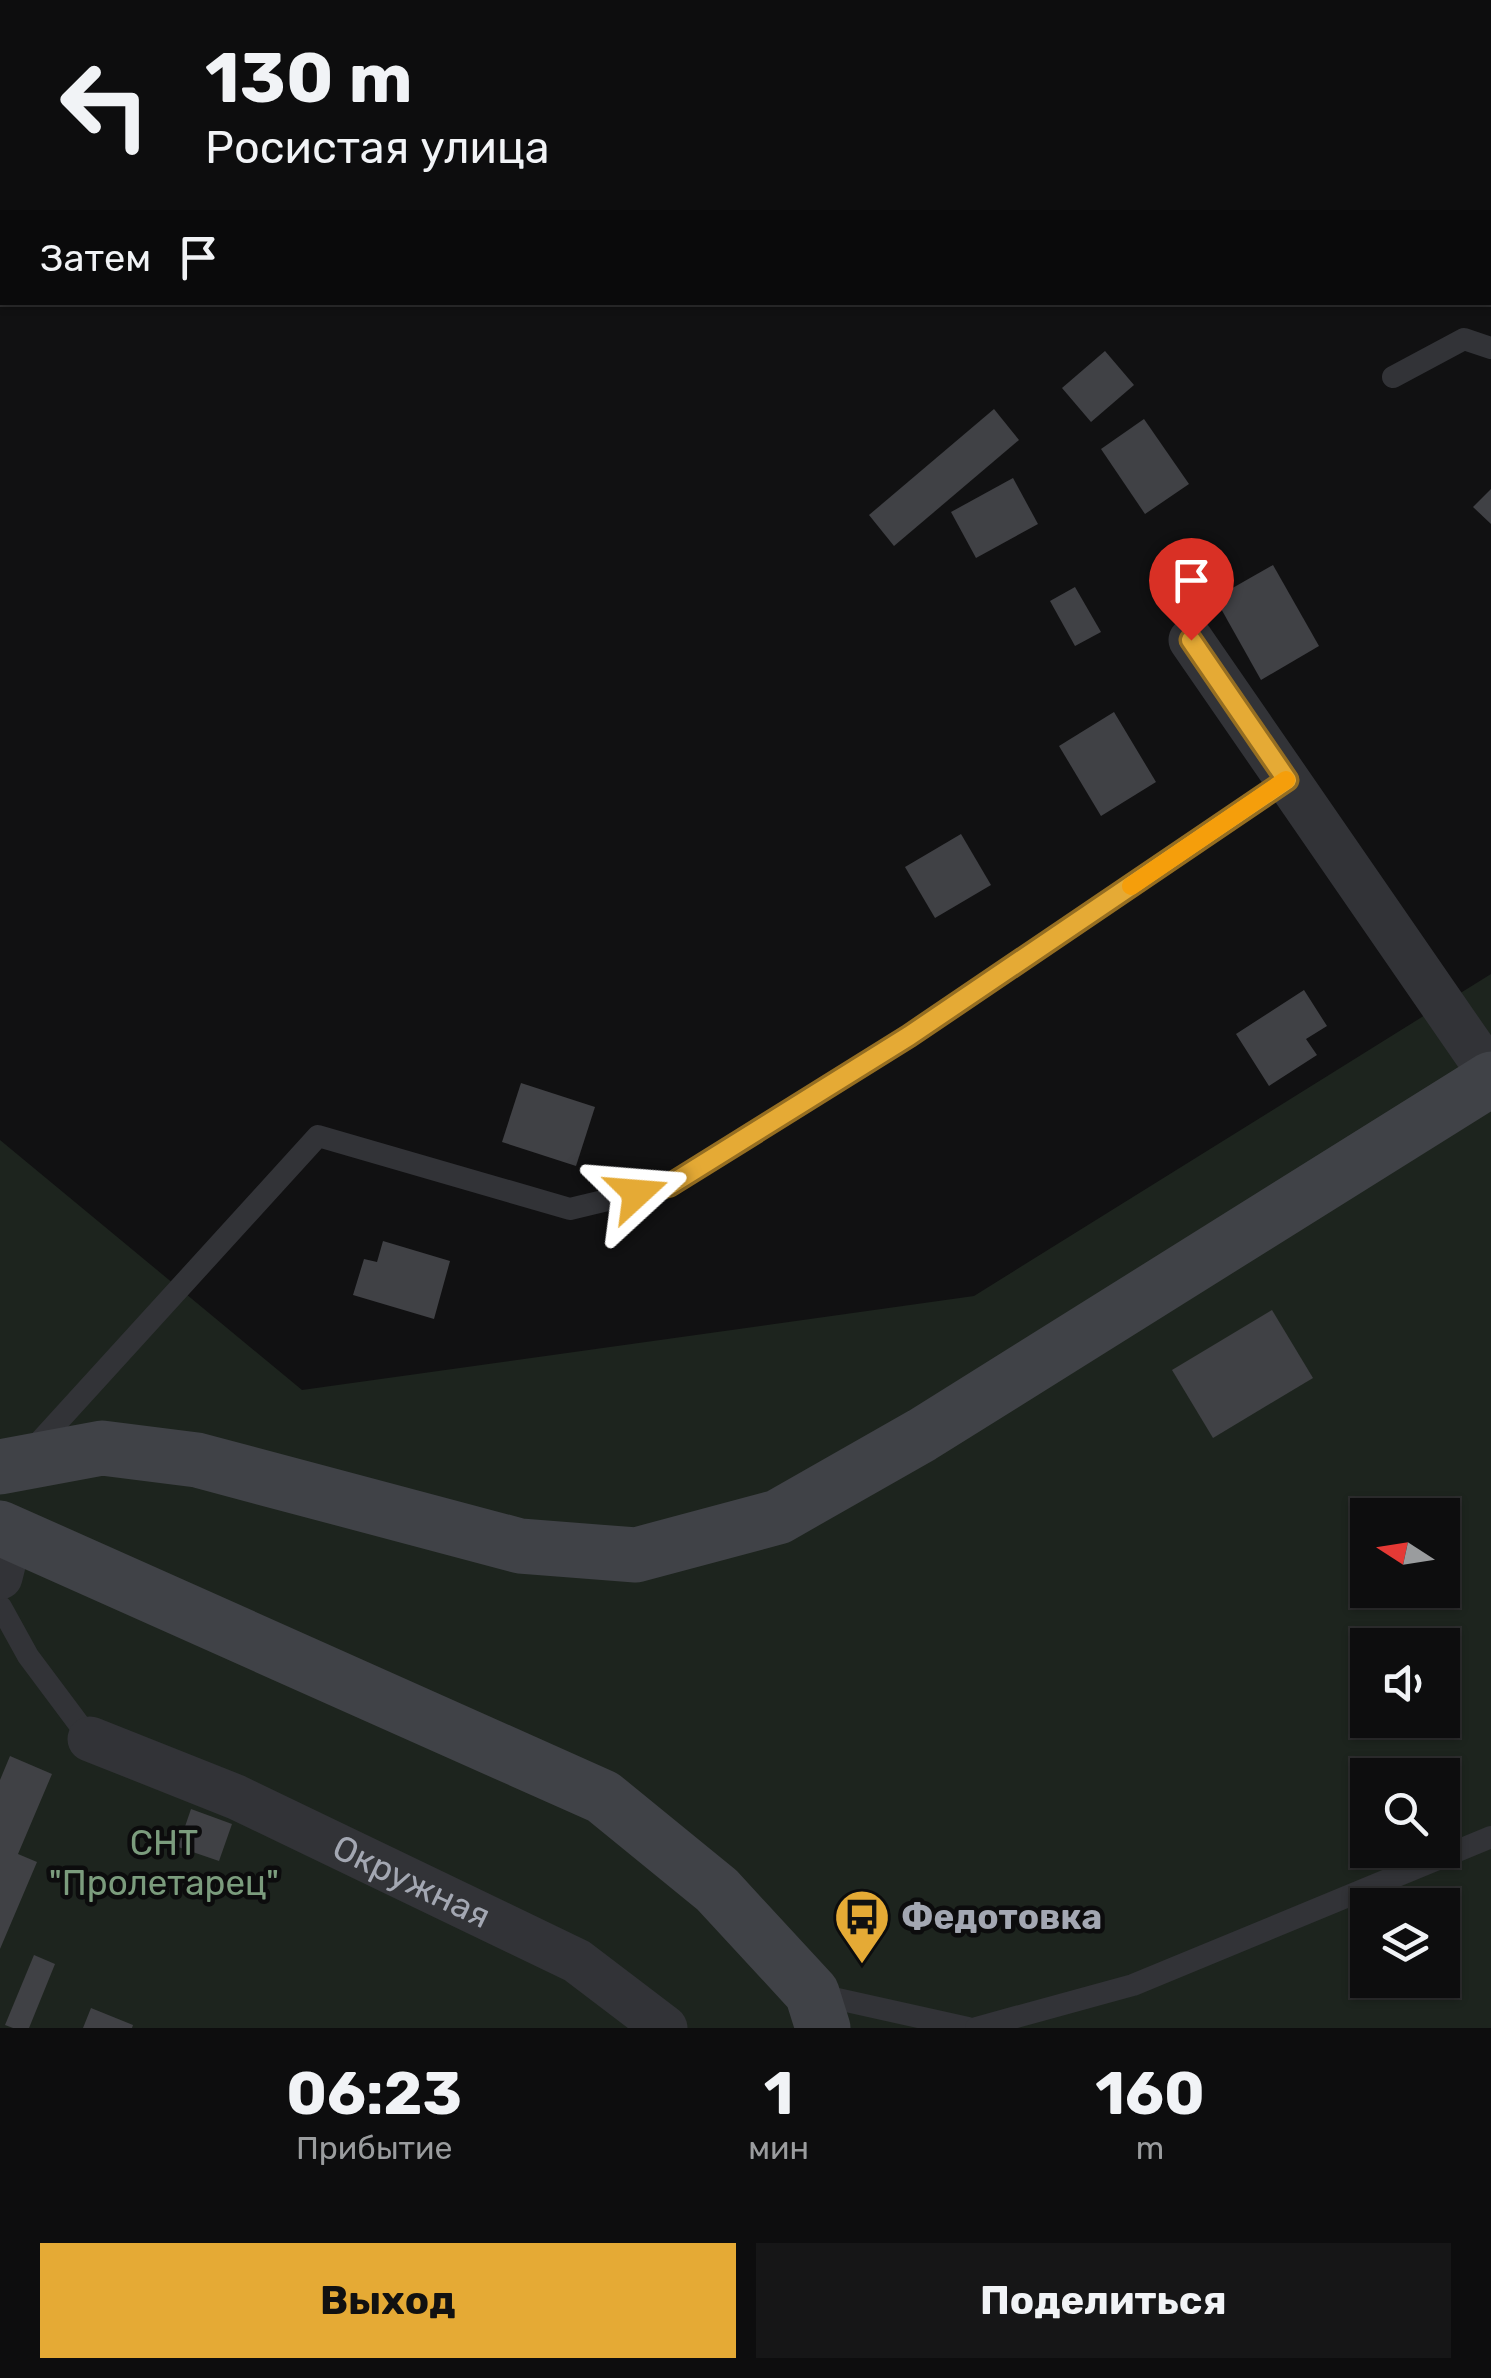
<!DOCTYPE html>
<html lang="ru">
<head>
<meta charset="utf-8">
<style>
	:root { --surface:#0d0d0e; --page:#161617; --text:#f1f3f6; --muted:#9a9c9e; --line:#2d2d2e; --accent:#e5aa35 }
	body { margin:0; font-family:Rubik,sans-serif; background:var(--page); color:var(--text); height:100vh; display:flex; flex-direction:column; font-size:38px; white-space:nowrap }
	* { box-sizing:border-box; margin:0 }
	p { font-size:32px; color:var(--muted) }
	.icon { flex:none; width:55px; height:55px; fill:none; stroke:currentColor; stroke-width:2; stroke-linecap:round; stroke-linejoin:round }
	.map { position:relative; height:2028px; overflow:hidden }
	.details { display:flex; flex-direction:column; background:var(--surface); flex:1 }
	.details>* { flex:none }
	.hud { position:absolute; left:0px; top:0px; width:1492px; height:305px; box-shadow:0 2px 8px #0004,0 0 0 2px var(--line); background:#0d0d0e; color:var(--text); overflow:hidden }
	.needle { width:65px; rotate:282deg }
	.buttons { position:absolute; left:1350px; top:1498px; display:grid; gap:20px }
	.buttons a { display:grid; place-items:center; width:110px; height:110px; border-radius:0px; background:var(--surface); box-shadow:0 2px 8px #0004,0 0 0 2px var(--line); font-size:50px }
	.pin { position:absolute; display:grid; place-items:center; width:85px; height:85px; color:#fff; margin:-102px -42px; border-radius:50% 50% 50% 0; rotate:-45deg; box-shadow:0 0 10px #0007 }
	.pin .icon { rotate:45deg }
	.me { position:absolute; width:110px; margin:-55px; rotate:71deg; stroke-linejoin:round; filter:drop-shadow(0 0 8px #0008) }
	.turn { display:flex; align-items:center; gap:35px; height:210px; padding:0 40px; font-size:45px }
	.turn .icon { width:130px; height:130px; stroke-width:2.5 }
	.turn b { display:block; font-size:70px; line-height:85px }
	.then { display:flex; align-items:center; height:95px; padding:0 40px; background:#0003; gap:20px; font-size:38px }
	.eta { display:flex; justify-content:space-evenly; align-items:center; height:170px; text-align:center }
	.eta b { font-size:60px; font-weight:700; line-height:70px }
	.button { display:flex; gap:20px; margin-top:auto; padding:20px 40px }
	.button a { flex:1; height:115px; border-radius:0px; background:var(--accent); color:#111; font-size:40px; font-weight:700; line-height:115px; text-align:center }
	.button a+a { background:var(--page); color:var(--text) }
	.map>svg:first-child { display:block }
	.green { fill:#1d241e; fill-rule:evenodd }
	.building { fill:#404145 }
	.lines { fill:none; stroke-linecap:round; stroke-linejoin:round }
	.lane { stroke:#323337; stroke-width:22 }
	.street { stroke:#323337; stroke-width:45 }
	.secondary { stroke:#404247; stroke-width:55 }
	.route-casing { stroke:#956e22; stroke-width:25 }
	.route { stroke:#e5aa35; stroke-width:18 }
	.slow { stroke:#f59e0b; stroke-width:18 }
	.labels { text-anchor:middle; stroke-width:9; stroke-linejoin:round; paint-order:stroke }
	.park-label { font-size:35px; fill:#7b9c7d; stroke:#0c0c0d }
	.street-label { font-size:35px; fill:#a3a7b2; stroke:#0c0c0d }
	.poi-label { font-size:35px; font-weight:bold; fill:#a3a7b2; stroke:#0c0c0d; text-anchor:start }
</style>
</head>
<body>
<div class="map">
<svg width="1491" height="2028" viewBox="0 0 1491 2028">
	<rect width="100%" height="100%" fill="#111112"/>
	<path class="green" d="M 1491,974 L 1491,2028 L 0,2028 L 0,1140 L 302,1390 L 974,1296 ZM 1368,1515 L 1442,1515 L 1442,1590 L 1368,1590 ZM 1368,1645 L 1442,1645 L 1442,1720 L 1368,1720 ZM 1368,1775 L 1442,1775 L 1442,1850 L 1368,1850 ZM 1368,1905 L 1442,1905 L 1442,1980 L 1368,1980 Z"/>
	<g class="building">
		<polygon points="1105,351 1134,385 1091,422 1062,388"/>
		<polygon points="994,409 1019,440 894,546 869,515"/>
		<polygon points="1144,419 1189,484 1145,514 1101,449"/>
		<polygon points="1013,478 1038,524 976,558 951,512"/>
		<polygon points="1491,489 1491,524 1473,507"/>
		<polygon points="1273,565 1319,646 1261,680 1215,598"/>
		<polygon points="1075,587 1101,632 1075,646 1050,601"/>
		<polygon points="1114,712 1156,782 1101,816 1059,746"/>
		<polygon points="961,834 991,885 935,918 905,867"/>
		<polygon points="1304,990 1327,1026 1306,1039 1317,1055 1269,1086 1236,1034"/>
		<polygon points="521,1083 595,1107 576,1166 502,1142"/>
		<polygon points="383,1241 450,1261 434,1319 353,1295 364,1259 377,1262"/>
		<polygon points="1272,1310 1313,1378 1213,1438 1172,1370"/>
		<polygon points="10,1756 52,1774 18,1854 37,1862 0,1949 0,1780"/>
		<polygon points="191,1809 232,1824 219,1861 178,1847"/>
		<polygon points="34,1955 55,1964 29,2028 13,2028 5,2025"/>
		<polygon points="91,2008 133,2025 132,2028 83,2028"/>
	</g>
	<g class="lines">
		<g class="lane">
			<polyline points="1393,377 1464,339 1491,348"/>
			<polyline points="33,1449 318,1136 570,1209 670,1185 909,1036 1287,779"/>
			<polyline points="1,1607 28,1656 90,1739"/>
			<polyline points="815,1994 968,2028"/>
			<polyline points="976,2028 1133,1985 1491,1837"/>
		</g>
		<g class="street">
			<polyline points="1191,640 1491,1075"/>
			<polyline points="0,1577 11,1533"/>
			<path id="s1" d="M 90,1739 L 236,1797 L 577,1961 L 665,2028"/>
		</g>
		<g class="secondary">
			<polyline points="0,1467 102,1448 197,1460 520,1546 636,1555 778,1517 922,1435 1491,1079"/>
			<polyline points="0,1528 603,1797 717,1890 812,1993 823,2028"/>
		</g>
	</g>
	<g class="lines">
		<g class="route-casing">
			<polyline id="route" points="637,1193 670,1185 909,1036 1287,780 1191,640"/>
		</g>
		<use href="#route" class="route"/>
		<polyline class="slow" points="1131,886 1286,780"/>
	</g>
	<defs>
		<g id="bus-pin" transform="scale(2.875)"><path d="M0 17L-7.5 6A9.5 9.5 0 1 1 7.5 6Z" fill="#e5aa35" stroke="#0c0c0d"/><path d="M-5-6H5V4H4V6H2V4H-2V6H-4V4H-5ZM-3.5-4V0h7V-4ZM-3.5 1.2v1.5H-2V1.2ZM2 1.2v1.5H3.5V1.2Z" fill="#111"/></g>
	</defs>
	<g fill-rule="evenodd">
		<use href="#bus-pin" x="862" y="1917"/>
	</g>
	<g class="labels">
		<g class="park-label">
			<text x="164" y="1855">СНТ<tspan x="164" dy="40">"Пролетарец"</tspan></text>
		</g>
		<g class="street-label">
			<text dy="12" stroke="none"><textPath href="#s1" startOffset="352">Окружная</textPath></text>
		</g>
		<g class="poi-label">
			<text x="901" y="1929">Федотовка</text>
		</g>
	</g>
</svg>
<div class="buttons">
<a><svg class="needle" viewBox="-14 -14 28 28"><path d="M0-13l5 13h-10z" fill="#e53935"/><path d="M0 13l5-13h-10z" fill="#9a9c9e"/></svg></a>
<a><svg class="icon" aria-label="sound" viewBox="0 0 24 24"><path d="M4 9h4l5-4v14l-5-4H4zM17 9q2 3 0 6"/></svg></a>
<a><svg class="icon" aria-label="search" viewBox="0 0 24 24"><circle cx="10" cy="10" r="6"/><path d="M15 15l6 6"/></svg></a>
<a><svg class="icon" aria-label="layers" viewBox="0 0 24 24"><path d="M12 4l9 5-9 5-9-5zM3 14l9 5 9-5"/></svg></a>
</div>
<div class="pin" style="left:1191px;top:640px;background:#d93025"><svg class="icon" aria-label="arrive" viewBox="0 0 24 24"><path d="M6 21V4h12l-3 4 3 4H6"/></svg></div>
<svg class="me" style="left:637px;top:1193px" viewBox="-20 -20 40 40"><path d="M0-17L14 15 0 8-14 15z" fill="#e5aa35" stroke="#fff" stroke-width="4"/></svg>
<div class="hud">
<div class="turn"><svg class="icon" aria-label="left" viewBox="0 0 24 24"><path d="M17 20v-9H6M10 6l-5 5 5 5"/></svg><div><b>130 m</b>Росистая улица</div></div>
<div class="then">Затем<svg class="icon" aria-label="arrive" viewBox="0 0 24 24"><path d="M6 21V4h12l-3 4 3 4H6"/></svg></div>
</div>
</div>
<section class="details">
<div class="eta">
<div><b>06:23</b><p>Прибытие</p></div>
<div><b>1</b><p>мин</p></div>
<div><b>160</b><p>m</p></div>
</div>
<div class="button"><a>Выход</a><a>Поделиться</a></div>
</section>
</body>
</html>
